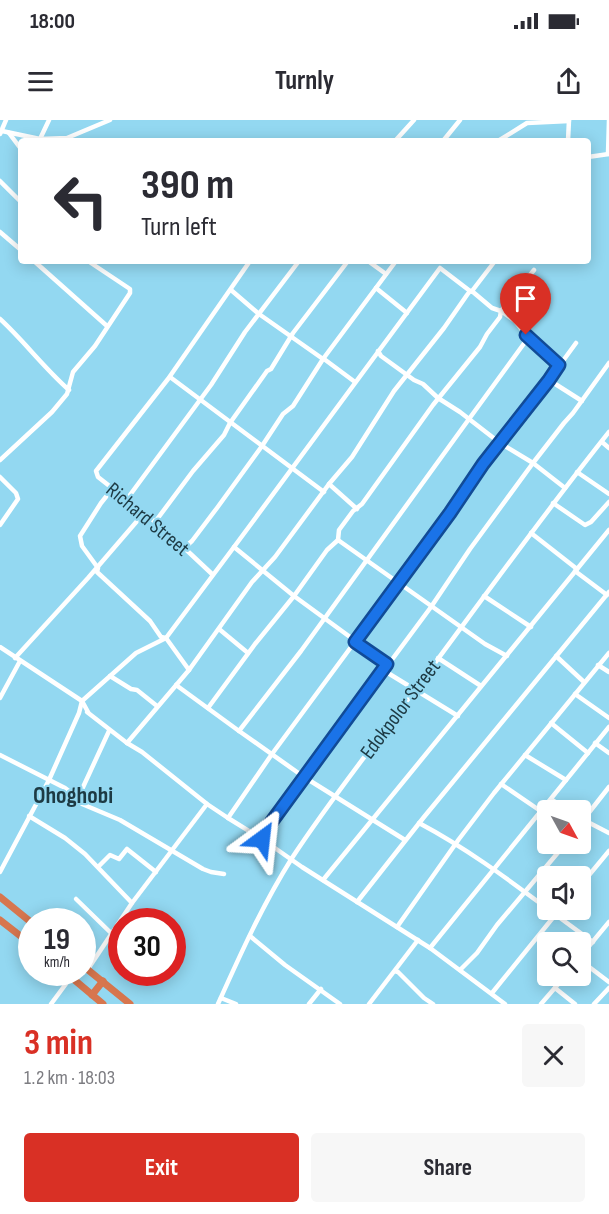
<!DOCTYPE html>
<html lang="en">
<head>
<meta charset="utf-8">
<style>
	:root { --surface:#fff; --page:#f7f7f7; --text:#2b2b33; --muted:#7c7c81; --accent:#d93025 }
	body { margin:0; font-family:"Sofia Sans Condensed",sans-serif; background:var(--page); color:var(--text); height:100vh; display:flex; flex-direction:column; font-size:22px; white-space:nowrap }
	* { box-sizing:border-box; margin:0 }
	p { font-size:20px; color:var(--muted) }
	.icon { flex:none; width:33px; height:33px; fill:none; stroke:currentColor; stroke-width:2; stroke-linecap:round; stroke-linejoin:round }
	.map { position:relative; height:884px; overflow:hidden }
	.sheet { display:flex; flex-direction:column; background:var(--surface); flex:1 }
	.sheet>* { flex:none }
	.guide { position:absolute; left:18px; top:18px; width:573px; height:126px; border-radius:6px; box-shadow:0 3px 15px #0003; background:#fff; color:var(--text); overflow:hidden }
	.needle { width:39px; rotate:130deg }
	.buttons { position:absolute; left:537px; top:680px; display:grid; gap:12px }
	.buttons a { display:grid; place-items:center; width:54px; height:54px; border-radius:6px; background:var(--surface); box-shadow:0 3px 15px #0003; font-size:30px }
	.speed { position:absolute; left:18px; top:788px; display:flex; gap:12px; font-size:30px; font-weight:700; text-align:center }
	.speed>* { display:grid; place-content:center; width:78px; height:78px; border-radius:50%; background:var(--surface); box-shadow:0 3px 15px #0003; line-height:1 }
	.speed small { font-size:15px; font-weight:400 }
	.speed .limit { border:9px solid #d22; background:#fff; color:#111 }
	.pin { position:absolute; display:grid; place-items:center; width:51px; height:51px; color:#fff; margin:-62px -26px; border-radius:50% 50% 50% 0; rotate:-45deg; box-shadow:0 0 6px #0007 }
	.pin .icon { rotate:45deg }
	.me { position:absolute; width:66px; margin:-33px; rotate:30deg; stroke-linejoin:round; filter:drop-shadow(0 0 4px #0008) }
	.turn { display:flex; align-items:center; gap:21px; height:126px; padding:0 24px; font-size:27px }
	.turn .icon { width:78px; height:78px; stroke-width:2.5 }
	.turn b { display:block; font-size:42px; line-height:51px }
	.round { display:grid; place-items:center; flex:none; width:63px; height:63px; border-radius:6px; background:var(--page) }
	.head { display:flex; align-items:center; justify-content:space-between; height:102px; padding:0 24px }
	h1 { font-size:36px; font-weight:700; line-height:45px; color:var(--accent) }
	.button { display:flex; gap:12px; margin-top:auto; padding:12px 24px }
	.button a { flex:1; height:69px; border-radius:6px; background:var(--accent); color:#fff; font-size:24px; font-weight:700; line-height:69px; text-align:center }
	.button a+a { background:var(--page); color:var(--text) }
	.status { display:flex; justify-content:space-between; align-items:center; height:42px; padding:0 30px; background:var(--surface); direction:ltr }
	.status svg { height:16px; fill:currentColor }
	header { display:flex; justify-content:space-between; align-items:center; height:78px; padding:0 24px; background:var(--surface); font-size:27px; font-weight:700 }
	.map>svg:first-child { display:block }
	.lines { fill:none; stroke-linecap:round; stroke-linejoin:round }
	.minor { stroke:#fff; stroke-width:4.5 }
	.highway { stroke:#d7764e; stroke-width:7 }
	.route-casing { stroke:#114b97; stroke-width:15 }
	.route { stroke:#1a73e8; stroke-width:10 }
	.labels { text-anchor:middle; stroke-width:4.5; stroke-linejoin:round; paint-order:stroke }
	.street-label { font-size:21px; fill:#1d3a44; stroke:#93d8f1 }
	.quarter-label { font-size:24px; font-weight:bold; fill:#1d3a44; stroke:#93d8f1 }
</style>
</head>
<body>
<div class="status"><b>18:00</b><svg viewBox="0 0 49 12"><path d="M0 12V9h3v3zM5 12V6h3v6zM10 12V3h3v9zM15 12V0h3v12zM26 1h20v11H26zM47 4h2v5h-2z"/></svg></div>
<header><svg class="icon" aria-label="menu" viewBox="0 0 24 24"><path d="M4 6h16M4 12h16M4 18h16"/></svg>Turnly<svg class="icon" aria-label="share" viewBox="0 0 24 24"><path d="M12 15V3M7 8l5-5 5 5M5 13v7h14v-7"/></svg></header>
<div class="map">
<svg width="609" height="884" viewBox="0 0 609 884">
	<rect width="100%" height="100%" fill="#93d8f1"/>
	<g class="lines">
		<g class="minor">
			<polyline points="2,11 40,19 67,18 110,0"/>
			<polyline points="9,13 21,29"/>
			<polyline points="0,14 6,0"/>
			<polyline points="40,19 49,0"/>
			<polyline points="395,21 414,0"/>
			<polyline points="443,21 460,0"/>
			<polyline points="498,21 527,3 569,1"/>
			<polyline points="568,21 569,0"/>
			<polyline points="608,34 609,0"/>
			<polyline points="588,37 609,34"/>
			<polyline points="0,61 21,82"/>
			<polyline points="0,112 21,130"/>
			<polyline points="34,141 107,206"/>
			<polyline points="368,141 386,154"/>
			<polyline points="376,168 407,193"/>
			<polyline points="231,170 259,194 323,239"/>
			<polyline points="470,171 440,148 234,427 294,476 327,430 338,420 339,410 353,391 362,384 433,285 480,227 487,214 500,197 501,191 515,201 528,218"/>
			<polyline points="472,171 495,141"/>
			<path d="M 0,199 C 24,221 44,248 69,270"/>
			<polyline points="378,231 381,236 414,260 423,264 438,278 460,292 500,323 533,343 565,368"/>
			<polyline points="324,239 355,262"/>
			<polyline points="170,257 324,372"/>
			<polyline points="549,260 582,281"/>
			<polyline points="469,299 528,218 559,245"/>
			<polyline points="602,322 609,328"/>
			<polyline points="0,340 52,292 67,274 73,252 95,226 130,173 130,169 88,141"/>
			<polyline points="577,352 609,374"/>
			<polyline points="0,357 16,373 18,379 0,405"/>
			<polyline points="329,364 357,389"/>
			<polyline points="113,368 101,383 80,416 82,426 98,448 97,452 150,501 161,517 166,518 189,550"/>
			<polyline points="127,379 211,265 245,212 299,141"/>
			<polyline points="553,383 585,405 591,402 609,382"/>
			<polyline points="155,402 193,351 224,315 230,303 267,251 271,249 293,213 348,141"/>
			<polyline points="531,413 577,449"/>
			<polyline points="338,420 485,524 507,536"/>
			<polyline points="184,428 192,421 217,388 262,326 283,294 293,286 323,239 396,141"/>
			<polyline points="575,451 607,475"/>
			<polyline points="212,454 163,408 98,357 96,351 168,259 250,141"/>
			<polyline points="484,476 531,507"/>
			<polyline points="219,509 248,533"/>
			<polyline points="0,527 82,581 88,592"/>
			<polyline points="556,536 584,562"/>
			<polyline points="15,538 88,458 144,393"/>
			<polyline points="438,538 481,566"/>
			<polyline points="598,545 609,552"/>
			<polyline points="383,550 458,596"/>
			<polyline points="110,556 131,569 137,570 157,586"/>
			<polyline points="176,565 239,611"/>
			<polyline points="575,574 609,598"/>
			<polyline points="0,578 20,541"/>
			<polyline points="208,588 255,524 294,476 387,544"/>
			<polyline points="87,592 127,623"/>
			<polyline points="551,603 588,633"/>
			<polyline points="595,623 609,633"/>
			<polyline points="0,635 65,668 78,678 82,684 120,700 203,749 211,752 224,754"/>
			<polyline points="525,635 566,660"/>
			<polyline points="501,664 542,692"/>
			<polyline points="78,678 109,611"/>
			<polyline points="552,680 568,690"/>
			<polyline points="29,696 65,718 85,734 132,783"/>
			<polyline points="228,698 207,684 142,632 127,623 189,550 252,462 275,437 329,364 352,337 394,271 444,208 467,175 470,171 473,172 492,188 501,191 534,150"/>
			<polyline points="580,698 609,713"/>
			<path d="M 419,703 C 483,737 534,780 593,822"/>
			<polyline points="580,704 609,667"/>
			<polyline points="262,719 228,698 272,634 450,393 483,344 549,260 576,223"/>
			<polyline points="405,720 304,657 239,611 301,531 469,299"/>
			<polyline points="99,746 110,735 119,739 127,729 156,752"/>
			<polyline points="0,752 49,660 79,593 82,581 136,533 166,518 234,427"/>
			<polyline points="323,760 609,410"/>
			<polyline points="580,766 609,731"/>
			<polyline points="76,779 111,813"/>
			<polyline points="357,782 424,697 609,472"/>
			<polyline points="397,807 459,719 494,673 609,533"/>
			<polyline points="250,816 285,845 340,884"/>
			<polyline points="430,828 609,607"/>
			<polyline points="580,837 609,802"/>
			<polyline points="580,840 609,862"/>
			<polyline points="88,849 132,783 207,684"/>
			<polyline points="460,850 477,833 497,805 566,723"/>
			<polyline points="395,851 398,852 424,878 433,884"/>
			<polyline points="555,868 575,884"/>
			<polyline points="492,873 560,789"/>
			<polyline points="221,878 236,884"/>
			<polyline points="51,884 71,857"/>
			<path d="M 218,884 C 240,835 263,784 292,738 C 330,680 373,626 415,570 C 479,484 542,396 609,312"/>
			<polyline points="309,884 321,869"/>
			<polyline points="369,884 418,820"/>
			<polyline points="505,884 430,828 302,747 262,719 262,715 431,487 470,429 533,343 564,303 573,293 609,243"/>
			<polyline points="541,884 566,855"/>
			<polyline points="594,884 609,868"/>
		</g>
		<g class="highway">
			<polyline points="0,777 32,803"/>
			<polyline points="0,800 32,825"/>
			<polyline points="82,845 130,884"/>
			<polyline points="65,852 103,884"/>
			<polyline points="92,875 103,861"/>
		</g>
	</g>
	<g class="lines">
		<g class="route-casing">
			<polyline id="route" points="262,719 262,715 387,544 355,522 450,393 483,344 549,260 559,245 526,215"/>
		</g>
		<use href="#route" class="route"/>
	</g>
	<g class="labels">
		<g class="street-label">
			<text transform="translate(148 399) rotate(40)" y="7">Richard Street</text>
			<text transform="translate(400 589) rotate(-53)" y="7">Edokpolor Street</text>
		</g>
		<g class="quarter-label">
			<text x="73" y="683">Ohoghobi</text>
		</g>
	</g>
</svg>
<div class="buttons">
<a><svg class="needle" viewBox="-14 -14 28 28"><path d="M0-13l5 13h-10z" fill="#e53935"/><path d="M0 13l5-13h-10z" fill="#7c7c81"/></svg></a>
<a><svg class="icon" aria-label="sound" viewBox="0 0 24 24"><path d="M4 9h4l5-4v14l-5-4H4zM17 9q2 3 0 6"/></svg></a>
<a><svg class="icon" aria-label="search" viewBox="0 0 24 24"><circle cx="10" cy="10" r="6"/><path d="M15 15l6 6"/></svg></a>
</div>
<div class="speed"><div>19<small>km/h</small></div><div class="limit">30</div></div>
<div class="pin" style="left:526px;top:215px;background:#d93025"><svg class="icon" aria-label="arrive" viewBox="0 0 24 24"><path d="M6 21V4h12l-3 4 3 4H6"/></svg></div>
<svg class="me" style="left:262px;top:719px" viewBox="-20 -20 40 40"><path d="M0-17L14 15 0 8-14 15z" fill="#1a73e8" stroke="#fff" stroke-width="4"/></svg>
<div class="guide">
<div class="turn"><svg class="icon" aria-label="left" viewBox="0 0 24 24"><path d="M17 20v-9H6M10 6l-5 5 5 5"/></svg><div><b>390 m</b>Turn left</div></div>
</div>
</div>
<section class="sheet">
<div class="head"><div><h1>3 min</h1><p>1.2 km · 18:03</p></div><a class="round"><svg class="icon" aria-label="close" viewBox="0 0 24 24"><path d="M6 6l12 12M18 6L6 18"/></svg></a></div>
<div class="button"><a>Exit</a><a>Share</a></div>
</section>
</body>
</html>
